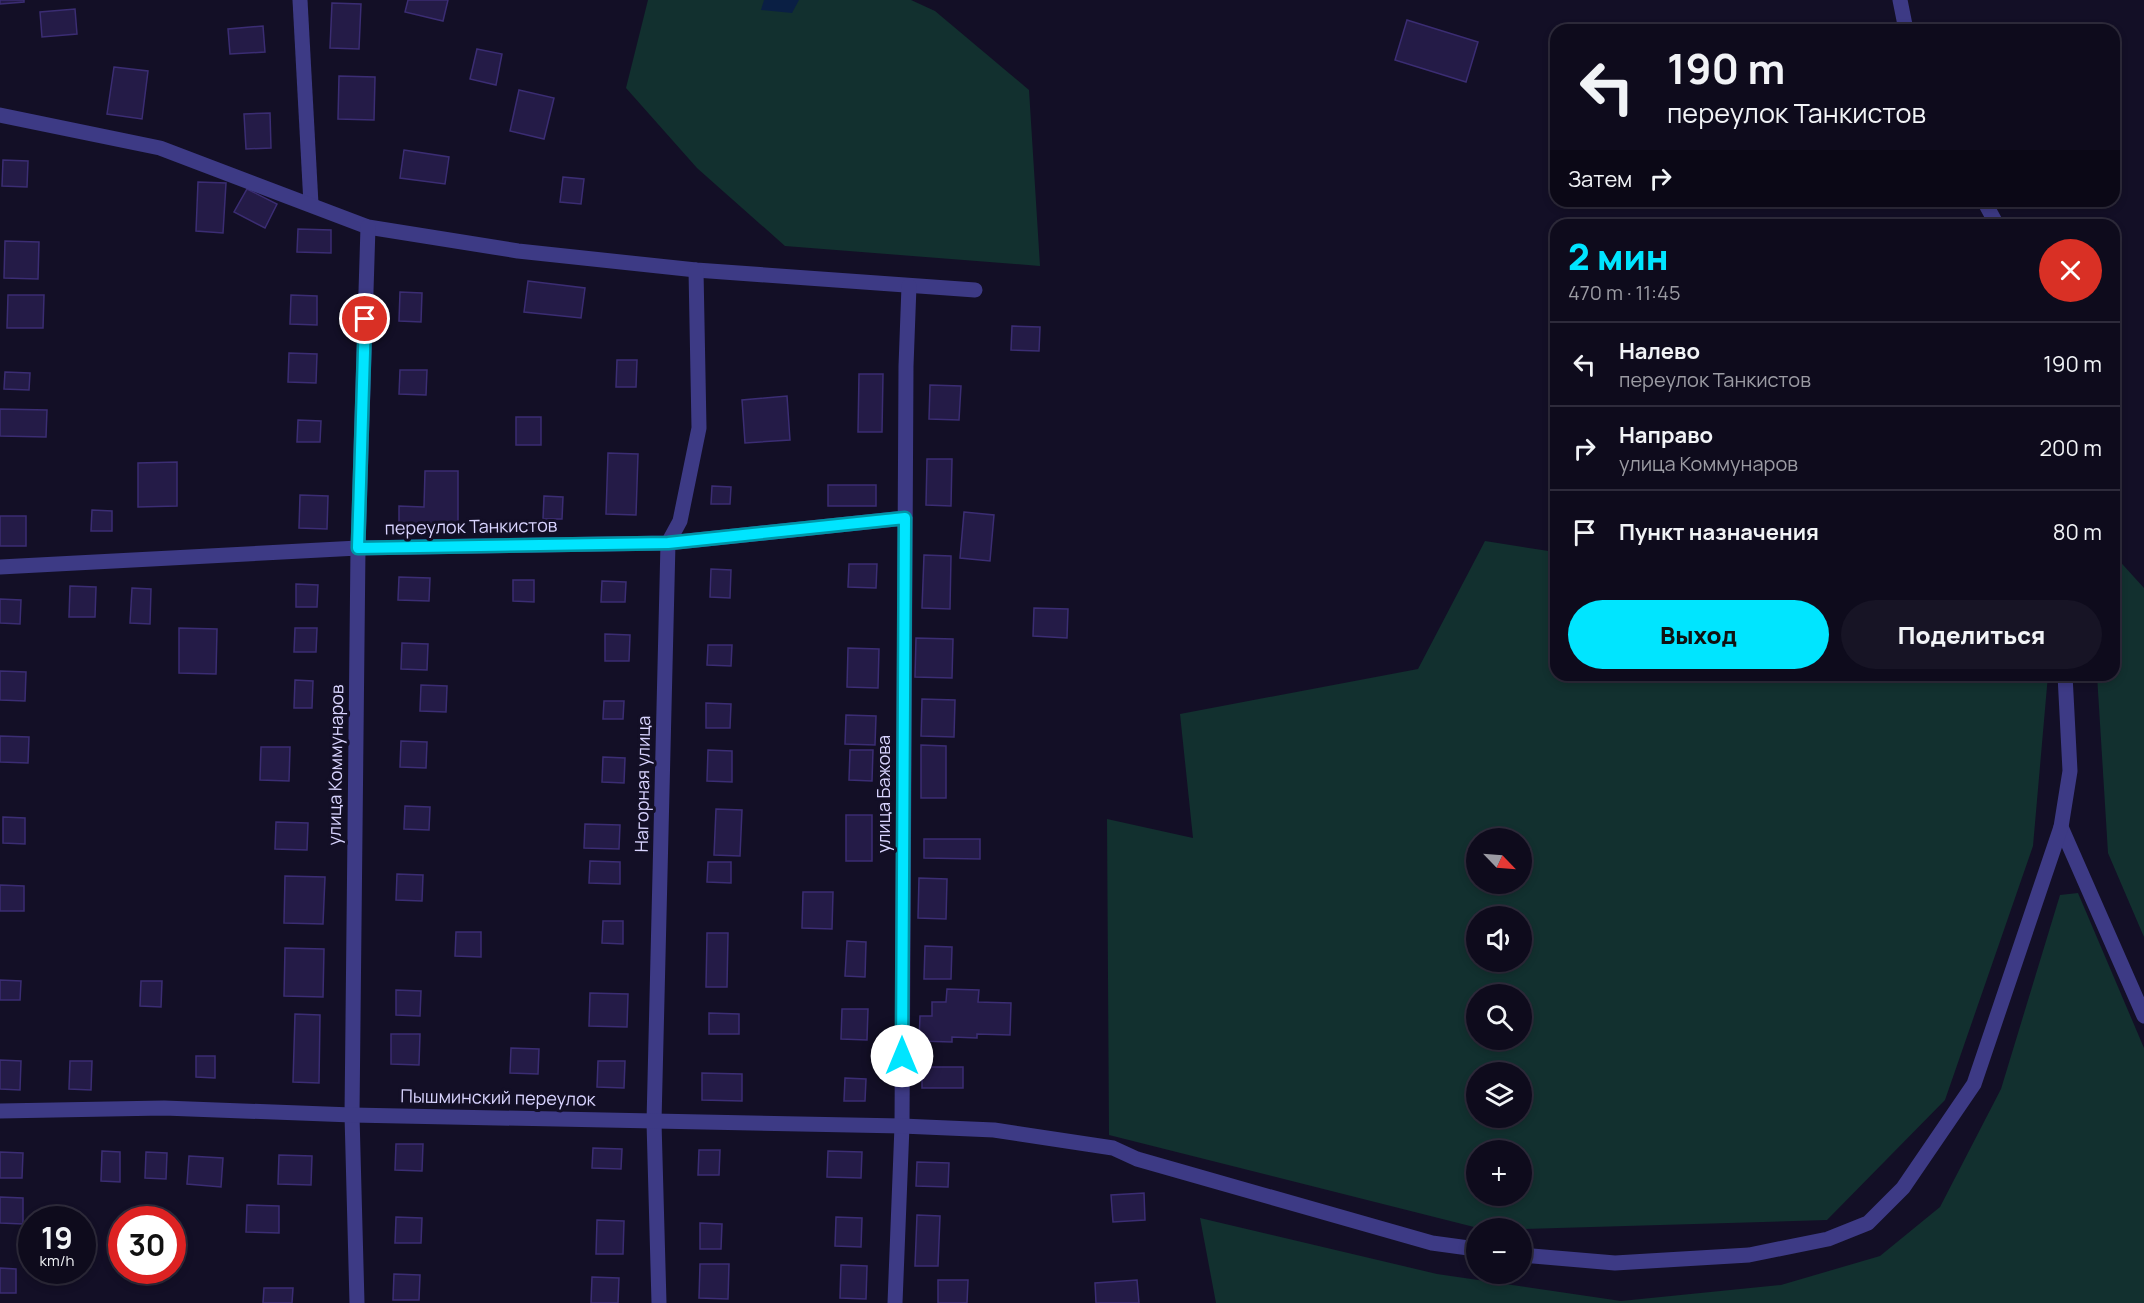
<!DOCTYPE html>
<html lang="ru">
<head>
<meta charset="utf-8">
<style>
	:root { --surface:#0e0b1c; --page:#171425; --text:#f1f3f6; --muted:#9b9ba3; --line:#2e2b3b; --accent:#00e5ff }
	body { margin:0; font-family:Manrope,sans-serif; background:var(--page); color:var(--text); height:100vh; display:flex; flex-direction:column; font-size:22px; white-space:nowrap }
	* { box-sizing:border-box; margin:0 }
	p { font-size:20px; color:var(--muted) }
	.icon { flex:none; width:33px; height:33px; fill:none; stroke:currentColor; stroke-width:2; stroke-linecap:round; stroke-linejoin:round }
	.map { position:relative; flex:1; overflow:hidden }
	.panel { position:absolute; left:1550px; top:219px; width:570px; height:462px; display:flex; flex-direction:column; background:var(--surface); border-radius:18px; box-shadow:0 3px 9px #0003,0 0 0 2px var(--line) }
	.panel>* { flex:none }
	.guide { position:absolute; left:1550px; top:24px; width:570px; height:183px; border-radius:18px; box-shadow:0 3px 9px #0003,0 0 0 2px var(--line); background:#0e0b1c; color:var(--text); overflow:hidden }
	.needle { width:39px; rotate:115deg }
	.buttons { position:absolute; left:1466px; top:828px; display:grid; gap:12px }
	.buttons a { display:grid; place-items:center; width:66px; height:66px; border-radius:50%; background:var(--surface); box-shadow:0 3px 9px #0003,0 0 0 2px var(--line); font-size:30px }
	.speed { position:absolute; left:18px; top:1206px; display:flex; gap:12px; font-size:30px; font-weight:700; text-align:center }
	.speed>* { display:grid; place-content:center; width:78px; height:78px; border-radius:50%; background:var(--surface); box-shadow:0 3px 9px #0003,0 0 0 2px var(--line); line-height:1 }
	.speed small { font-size:15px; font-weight:400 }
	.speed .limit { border:9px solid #d22; background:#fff; color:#111 }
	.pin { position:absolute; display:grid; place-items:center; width:51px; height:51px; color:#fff; margin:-26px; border:3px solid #fff; border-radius:50%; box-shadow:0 2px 6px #0007 }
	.me { position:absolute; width:66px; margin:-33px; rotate:0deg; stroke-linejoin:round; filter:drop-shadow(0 0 4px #0008) }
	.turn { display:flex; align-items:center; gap:21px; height:126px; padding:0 18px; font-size:27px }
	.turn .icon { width:78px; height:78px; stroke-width:2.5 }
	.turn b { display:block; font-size:42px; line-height:51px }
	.then { display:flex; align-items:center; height:57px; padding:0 18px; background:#0003; gap:12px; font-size:22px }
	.round { display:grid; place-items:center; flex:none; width:63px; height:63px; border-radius:32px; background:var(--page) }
	.headline { display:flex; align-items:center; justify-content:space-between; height:102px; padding:0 18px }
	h1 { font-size:36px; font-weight:800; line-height:45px; color:var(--accent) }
	.primary-button { display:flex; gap:12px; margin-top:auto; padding:12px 18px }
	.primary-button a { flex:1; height:69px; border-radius:36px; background:var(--accent); color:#111; font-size:24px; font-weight:800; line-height:69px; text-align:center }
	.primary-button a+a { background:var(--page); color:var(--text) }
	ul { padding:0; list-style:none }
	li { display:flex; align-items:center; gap:18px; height:84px; padding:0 18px; border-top:2px solid var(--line) }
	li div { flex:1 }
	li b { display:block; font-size:22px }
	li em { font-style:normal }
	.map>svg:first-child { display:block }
	.green { fill:#12302f; fill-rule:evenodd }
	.water { fill:#0a1f44 }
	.building { fill:#241b47; stroke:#3b2d73; stroke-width:1.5 }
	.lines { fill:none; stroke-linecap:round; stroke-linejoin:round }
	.minor { stroke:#3d3a85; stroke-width:15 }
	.tertiary { stroke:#3d3a85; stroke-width:15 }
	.route-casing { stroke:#0095a6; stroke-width:15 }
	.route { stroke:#00e5ff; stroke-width:10 }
	.labels { text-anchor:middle; stroke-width:6; stroke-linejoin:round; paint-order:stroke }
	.street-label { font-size:18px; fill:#d9d4ff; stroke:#130f26 }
</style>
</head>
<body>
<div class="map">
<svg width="2144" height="1303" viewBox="0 0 2144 1303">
	<rect width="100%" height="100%" fill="#130f26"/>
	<g class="green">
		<polygon points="648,0 911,0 935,11 1029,90 1040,266 785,246 697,168 626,88"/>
		<path d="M 1485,541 L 1555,552 L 1556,675 L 2048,675 L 2033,846 L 1945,1100 L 1827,1220 L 1521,1229 L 1478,1228 L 1109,1135 L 1107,819 L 1193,838 L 1180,714 L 1418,669 ZM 1476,838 L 1521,838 L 1521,884 L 1476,884 ZM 1476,916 L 1521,916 L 1521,962 L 1476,962 ZM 1476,994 L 1521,994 L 1521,1040 L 1476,1040 ZM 1476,1072 L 1521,1072 L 1521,1118 L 1476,1118 ZM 1476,1150 L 1521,1150 L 1521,1196 L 1476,1196 Z"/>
		<polygon points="2114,555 2144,588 2144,937 2108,853 2097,675 2114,675"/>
		<polygon points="2078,893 2144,1048 2144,1303 1216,1303 1200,1218 1437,1274 1621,1301 1781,1285 1880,1256 1940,1207 2001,1089 2060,895"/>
	</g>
	<polygon class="water" points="764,0 799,0 792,13 761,10"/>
	<g class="building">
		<polygon points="0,0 24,0 24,2 0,4"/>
		<polygon points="408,0 448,0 443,21 405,12"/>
		<polygon points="332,3 361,4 359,49 330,48"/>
		<polygon points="75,9 77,34 42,37 40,12"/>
		<polygon points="1407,20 1478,42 1466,82 1395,60"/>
		<polygon points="263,26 265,52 230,54 228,29"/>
		<polygon points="477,49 502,54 496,85 470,79"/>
		<polygon points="114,67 148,71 142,119 107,114"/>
		<polygon points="339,76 375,77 374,120 338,119"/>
		<polygon points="519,90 554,98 544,139 510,131"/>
		<polygon points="270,113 271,148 246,149 244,114"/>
		<polygon points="404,150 449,157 445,184 400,178"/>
		<polygon points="3,160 28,161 27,187 2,186"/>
		<polygon points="563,177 584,179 581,204 560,202"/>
		<polygon points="198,182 226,183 223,233 196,231"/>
		<polygon points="247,189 277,204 265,228 234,212"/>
		<polygon points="298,229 331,230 331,253 297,252"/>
		<polygon points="5,241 39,242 38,279 4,278"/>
		<polygon points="528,281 585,288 581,318 524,312"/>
		<polygon points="400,292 422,293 421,322 399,321"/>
		<polygon points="8,295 44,295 43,328 7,328"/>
		<polygon points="291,295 317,296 317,325 290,324"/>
		<polygon points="1012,326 1040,327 1039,351 1011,350"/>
		<polygon points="289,353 317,354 316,383 288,382"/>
		<polygon points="617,360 637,360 636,387 616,387"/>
		<polygon points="400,370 427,370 426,395 399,394"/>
		<polygon points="5,372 30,373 29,390 4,389"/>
		<polygon points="859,374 883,374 882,432 858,432"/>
		<polygon points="930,385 961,386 959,420 929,419"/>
		<polygon points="787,396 790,440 745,443 742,400"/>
		<polygon points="0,409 47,410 46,437 0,436"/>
		<rect x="516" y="417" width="25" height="28"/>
		<polygon points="298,420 321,421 320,442 297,442"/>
		<polygon points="608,453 638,454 636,515 606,514"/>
		<polygon points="927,459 952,459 951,506 926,505"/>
		<polygon points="177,462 177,506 138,507 138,463"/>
		<polygon points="425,471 458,471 458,533 399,532 399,506 424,507"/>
		<rect x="828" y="485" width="48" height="21"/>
		<polygon points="712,486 731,487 730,504 711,504"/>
		<polygon points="300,495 328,496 327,529 299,528"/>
		<polygon points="544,496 563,497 562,519 543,519"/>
		<polygon points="92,510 112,511 112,531 91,531"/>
		<polygon points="964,512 994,515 990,561 960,558"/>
		<rect x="0" y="516" width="26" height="30"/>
		<polygon points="924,555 951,556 950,609 922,608"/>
		<polygon points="849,564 877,564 876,588 848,587"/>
		<polygon points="711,569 731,570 730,598 710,597"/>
		<polygon points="399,577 430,578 429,601 398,600"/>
		<polygon points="513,580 534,580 534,602 513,601"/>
		<polygon points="602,581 626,582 625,602 601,602"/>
		<polygon points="296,584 318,585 317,607 296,607"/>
		<polygon points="70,586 96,587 95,617 69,617"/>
		<polygon points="132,588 151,589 150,624 130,623"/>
		<polygon points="0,599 21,600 20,624 0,623"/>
		<polygon points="1034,608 1068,609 1067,638 1033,636"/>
		<polygon points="179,628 217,629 216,674 179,673"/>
		<polygon points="295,628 317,628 316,652 294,652"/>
		<polygon points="605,634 630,635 629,661 605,661"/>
		<polygon points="916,638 953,639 952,678 915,677"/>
		<polygon points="402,643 428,644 427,670 401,669"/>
		<polygon points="708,645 732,645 731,666 707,665"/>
		<polygon points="848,648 879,649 878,688 847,687"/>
		<polygon points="0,671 26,672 25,701 0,700"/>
		<polygon points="295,680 313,681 312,708 294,708"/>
		<polygon points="421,685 447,686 446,712 420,711"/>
		<polygon points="922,699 955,700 954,737 921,736"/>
		<polygon points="604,701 624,701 623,719 603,719"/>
		<polygon points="706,703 731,704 730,728 706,728"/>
		<polygon points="846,715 876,716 875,745 845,744"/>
		<polygon points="0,736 29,737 28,763 0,762"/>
		<polygon points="401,741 427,742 426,768 400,767"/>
		<polygon points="921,745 946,746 946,798 921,798"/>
		<polygon points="261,747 290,747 289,781 260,780"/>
		<polygon points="708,750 732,751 732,782 707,781"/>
		<polygon points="850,750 873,750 872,781 849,780"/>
		<polygon points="603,757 625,758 624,783 602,782"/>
		<polygon points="405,806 430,807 429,830 404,829"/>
		<polygon points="716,809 742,810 740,856 714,855"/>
		<rect x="846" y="815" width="26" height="46"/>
		<polygon points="3,817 25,818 25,844 3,843"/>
		<polygon points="276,822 308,823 307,850 275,849"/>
		<polygon points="585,824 620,825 619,849 584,848"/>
		<polygon points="924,839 980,839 980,859 924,858"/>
		<polygon points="590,861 620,862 620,884 589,883"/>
		<polygon points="708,862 731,862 731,883 707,882"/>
		<polygon points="397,874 423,875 422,901 396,900"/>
		<polygon points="285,876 325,877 323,924 284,923"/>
		<polygon points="919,878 947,879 946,919 918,918"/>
		<polygon points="0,885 24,886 24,911 0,911"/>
		<polygon points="803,892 833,892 832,929 802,928"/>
		<polygon points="603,921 623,921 623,944 602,943"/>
		<polygon points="456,932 481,932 481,957 455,956"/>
		<polygon points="707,933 728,933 727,987 706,987"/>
		<polygon points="847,941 866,942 865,977 845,976"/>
		<polygon points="925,946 952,947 951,979 924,979"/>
		<polygon points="285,948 324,949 323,997 284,996"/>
		<polygon points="0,980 21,981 20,1000 0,1000"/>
		<polygon points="141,981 162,981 161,1007 140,1006"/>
		<polygon points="947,989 979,990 978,1002 1011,1003 1010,1035 977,1034 977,1038 952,1037 952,1042 919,1041 920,1016 932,1016 932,1002 946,1002"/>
		<polygon points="396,990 421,991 420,1016 396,1015"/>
		<polygon points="590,993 628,994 627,1027 589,1026"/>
		<polygon points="842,1009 868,1009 867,1040 841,1039"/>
		<polygon points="709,1013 739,1014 739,1034 709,1034"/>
		<polygon points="295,1014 320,1015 319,1083 293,1082"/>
		<polygon points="391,1034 420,1034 419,1065 391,1064"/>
		<polygon points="511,1048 539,1049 538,1074 510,1073"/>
		<polygon points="196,1056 215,1056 215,1078 196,1077"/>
		<polygon points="0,1060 21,1061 20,1090 0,1089"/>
		<polygon points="70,1061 92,1061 91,1090 69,1089"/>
		<polygon points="598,1061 625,1061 624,1088 597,1087"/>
		<rect x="922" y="1067" width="41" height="21"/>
		<polygon points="702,1073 742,1074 742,1101 702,1100"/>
		<polygon points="845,1078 866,1079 865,1101 844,1101"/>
		<polygon points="396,1144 423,1144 422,1171 395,1170"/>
		<polygon points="593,1148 622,1149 621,1169 592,1168"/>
		<polygon points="699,1150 720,1150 719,1175 698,1175"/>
		<polygon points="102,1151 120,1152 120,1182 101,1181"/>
		<polygon points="828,1151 862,1152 861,1178 827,1177"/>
		<polygon points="0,1152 23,1153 22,1178 0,1178"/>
		<polygon points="146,1152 167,1153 166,1179 145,1178"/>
		<polygon points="279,1155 312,1156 311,1185 278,1184"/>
		<polygon points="189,1156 223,1158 221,1187 187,1184"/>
		<polygon points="917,1162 949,1163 948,1187 916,1186"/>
		<polygon points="1144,1193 1145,1220 1113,1222 1111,1195"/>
		<polygon points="0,1197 23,1198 23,1224 0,1223"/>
		<polygon points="247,1205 279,1206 279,1233 246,1232"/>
		<polygon points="917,1215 940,1216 938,1266 915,1266"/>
		<polygon points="396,1217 422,1218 421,1243 395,1243"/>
		<polygon points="836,1217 862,1218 861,1247 835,1246"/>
		<polygon points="597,1220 624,1221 623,1254 596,1254"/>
		<polygon points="700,1223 722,1224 721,1249 700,1249"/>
		<polygon points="700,1264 729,1264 728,1299 699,1298"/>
		<polygon points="841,1265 867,1266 866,1299 840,1298"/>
		<polygon points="0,1268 16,1269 16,1293 0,1293"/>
		<polygon points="394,1274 420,1275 419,1300 393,1300"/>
		<polygon points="592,1277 619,1278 618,1303 591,1303"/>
		<polygon points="938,1280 968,1280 967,1303 938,1303"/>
		<polygon points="1137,1280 1139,1303 1096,1303 1095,1283"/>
		<polygon points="264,1288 293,1288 292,1303 263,1303"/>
	</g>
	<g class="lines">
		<g class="minor">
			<polyline points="300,0 311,204"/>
			<polyline points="0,115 160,148 368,227 518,251 696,270 975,290"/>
			<polyline points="0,567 358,548 668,543 905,518"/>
			<polyline points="2061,827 2144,1016"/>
			<polyline points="357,1303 352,1115 358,548 368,227"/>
			<polyline points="659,1303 654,1122 668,543 680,521 699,428 696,270"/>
			<polyline points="895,1303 902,1126 906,366 909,286"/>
		</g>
		<g class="tertiary">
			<polyline points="1900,0 1906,30"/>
			<polyline points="1984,201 1997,225"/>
			<polyline points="0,1111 164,1108 352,1115 902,1126 994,1130 1113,1148 1137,1159 1432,1243 1476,1249"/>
			<polyline points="1521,1255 1615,1263 1749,1255 1828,1239 1868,1223 1903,1188 1974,1084 2061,827 2070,771 2065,675"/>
		</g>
	</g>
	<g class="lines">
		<g class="route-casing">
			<polyline id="route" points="365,319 358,548 668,543 905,518 902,1056"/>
		</g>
		<use href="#route" class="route"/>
	</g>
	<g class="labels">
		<g class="street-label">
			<text transform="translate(471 527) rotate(-1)" y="6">переулок Танкистов</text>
			<text transform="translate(336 765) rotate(-89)" y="6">улица Коммунаров</text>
			<text transform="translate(643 784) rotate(-89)" y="6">Нагорная улица</text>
			<text transform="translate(884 794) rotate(-90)" y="6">улица Бажова</text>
			<text transform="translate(498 1098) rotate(1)" y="6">Пышминский переулок</text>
		</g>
	</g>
</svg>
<div class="buttons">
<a><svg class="needle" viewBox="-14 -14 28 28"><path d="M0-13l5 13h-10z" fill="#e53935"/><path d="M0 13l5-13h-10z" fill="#9b9ba3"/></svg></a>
<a><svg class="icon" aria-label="sound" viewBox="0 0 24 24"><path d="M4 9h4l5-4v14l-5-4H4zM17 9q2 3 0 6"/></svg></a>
<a><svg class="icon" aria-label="search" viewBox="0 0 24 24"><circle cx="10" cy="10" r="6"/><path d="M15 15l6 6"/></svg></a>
<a><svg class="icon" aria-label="layers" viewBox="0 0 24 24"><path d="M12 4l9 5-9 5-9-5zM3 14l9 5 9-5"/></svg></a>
<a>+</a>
<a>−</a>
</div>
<div class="speed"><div>19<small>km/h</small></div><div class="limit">30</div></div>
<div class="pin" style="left:365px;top:319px;background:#d93025"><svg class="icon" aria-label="arrive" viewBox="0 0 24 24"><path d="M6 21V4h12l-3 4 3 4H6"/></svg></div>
<svg class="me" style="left:902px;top:1056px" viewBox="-20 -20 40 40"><circle r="19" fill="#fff"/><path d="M0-13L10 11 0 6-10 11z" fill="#00e5ff"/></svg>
<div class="guide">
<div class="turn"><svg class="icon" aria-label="left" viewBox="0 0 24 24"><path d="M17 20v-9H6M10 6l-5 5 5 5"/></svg><div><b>190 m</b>переулок Танкистов</div></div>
<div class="then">Затем<svg class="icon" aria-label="right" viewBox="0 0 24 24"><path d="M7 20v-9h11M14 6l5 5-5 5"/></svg></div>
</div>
<section class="panel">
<div class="headline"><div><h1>2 мин</h1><p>470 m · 11:45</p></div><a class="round" style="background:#d93025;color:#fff"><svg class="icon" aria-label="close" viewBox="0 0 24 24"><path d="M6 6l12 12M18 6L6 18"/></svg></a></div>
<ul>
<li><svg class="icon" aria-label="left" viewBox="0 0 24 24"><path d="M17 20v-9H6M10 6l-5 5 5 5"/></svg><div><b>Налево</b><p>переулок Танкистов</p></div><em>190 m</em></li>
<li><svg class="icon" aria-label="right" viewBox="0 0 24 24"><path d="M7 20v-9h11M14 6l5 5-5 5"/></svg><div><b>Направо</b><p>улица Коммунаров</p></div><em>200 m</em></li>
<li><svg class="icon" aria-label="arrive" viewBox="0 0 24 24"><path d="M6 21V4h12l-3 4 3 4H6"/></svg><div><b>Пункт назначения</b></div><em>80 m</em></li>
</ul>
<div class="primary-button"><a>Выход</a><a>Поделиться</a></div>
</section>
</div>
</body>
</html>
